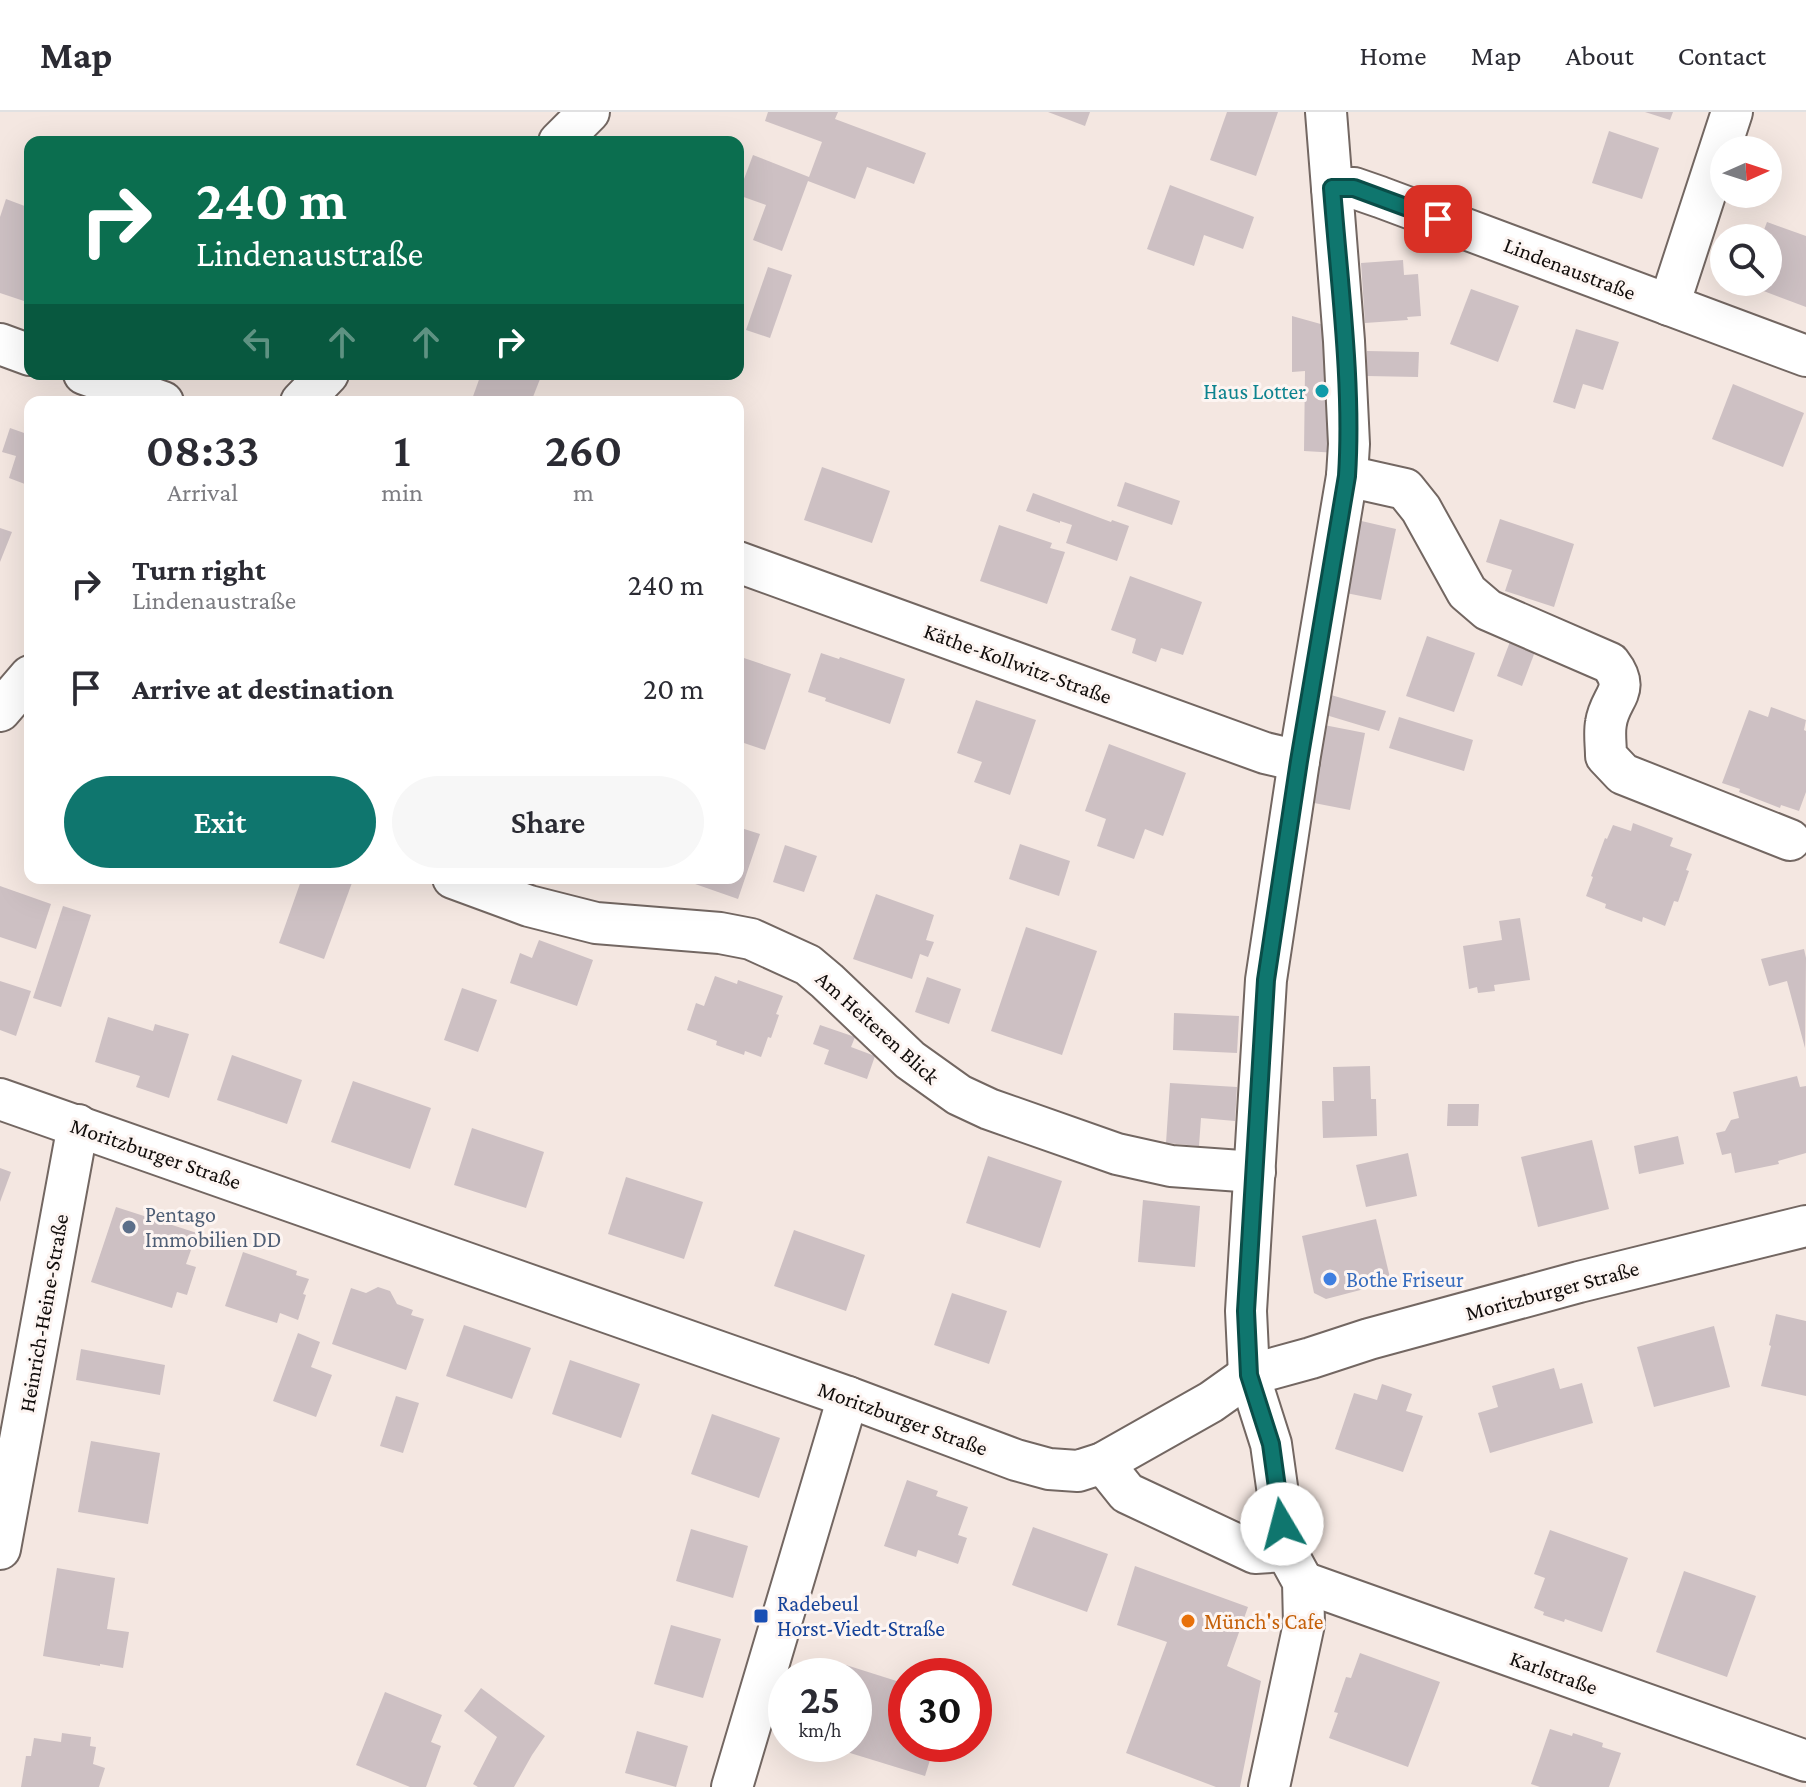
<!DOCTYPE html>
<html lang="en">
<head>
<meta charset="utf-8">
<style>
	:root { --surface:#fff; --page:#f7f7f7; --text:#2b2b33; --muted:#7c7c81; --line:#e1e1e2; --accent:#0f766e }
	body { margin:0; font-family:"Crimson Pro",serif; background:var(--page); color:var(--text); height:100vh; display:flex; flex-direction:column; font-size:30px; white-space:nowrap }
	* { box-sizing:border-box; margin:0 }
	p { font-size:26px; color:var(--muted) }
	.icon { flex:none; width:44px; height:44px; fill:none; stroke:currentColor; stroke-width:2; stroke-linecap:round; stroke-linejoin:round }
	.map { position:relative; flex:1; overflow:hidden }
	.drawer { position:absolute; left:24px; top:284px; width:720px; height:488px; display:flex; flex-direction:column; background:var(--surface); border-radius:16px; box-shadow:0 8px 32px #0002 }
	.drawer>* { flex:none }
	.guide { position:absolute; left:24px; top:24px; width:720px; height:244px; border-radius:16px; box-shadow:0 8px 32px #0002; background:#0b6e4f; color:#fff; overflow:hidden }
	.needle { width:52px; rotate:87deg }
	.tools { position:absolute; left:1710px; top:24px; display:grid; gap:16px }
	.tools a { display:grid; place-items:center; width:72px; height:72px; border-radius:50%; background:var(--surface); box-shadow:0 8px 32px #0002; font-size:40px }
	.speed { position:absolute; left:768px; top:1546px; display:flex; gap:16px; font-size:40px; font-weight:700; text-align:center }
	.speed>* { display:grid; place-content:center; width:104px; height:104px; border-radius:50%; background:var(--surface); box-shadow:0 8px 32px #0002; line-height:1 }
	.speed small { font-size:20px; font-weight:400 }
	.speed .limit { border:12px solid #d22; background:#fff; color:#111 }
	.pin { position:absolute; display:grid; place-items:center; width:68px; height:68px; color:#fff; margin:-34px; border-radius:16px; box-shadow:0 4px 12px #0006 }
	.me { position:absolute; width:88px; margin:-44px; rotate:352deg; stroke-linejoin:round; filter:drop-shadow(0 0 6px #0008) }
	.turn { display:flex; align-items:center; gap:28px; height:168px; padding:0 40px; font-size:36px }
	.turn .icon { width:104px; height:104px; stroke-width:2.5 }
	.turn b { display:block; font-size:56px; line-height:68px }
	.lanes { display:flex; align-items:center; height:76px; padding:0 40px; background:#0003; justify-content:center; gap:40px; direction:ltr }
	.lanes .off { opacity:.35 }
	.eta { display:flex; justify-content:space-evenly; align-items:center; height:136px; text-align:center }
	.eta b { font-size:48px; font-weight:600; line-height:56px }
	.action { display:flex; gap:16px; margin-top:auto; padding:16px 40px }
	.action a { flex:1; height:92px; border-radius:48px; background:var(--accent); color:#fff; font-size:32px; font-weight:600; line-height:92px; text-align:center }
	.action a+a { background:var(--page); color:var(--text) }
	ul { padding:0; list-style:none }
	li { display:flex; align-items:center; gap:24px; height:104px; padding:0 40px }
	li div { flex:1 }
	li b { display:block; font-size:30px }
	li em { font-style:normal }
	header { display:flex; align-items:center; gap:48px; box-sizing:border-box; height:112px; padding:0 40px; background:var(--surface); border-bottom:2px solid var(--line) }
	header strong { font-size:38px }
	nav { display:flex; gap:44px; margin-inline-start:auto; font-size:28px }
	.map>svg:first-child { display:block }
	.building { fill:#cdc0c3 }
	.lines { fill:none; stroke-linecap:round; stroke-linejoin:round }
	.minor-casing { stroke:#736762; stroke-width:44 }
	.minor { stroke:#fff; stroke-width:40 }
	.route-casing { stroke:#0a4d48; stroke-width:20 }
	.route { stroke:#0f766e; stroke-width:14 }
	.culture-dot { fill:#0f9aa8; stroke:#fdf5f2; stroke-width:3 }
	.service-dot { fill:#5c6f8a; stroke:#fdf5f2; stroke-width:3 }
	.shop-dot { fill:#3f7fe0; stroke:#fdf5f2; stroke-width:3 }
	.transit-dot { fill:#1a4fb4; stroke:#fdf5f2; stroke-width:3 }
	.food-dot { fill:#e8710a; stroke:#fdf5f2; stroke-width:3 }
	.labels { text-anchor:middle; stroke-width:6; stroke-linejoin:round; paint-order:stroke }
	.street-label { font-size:22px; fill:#110d0b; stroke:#fdf5f2 }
	.culture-label { font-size:22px; fill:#0d838f; stroke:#fdf5f2; text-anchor:end }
	.service-label { font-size:22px; fill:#4e5e75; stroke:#fdf5f2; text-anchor:start }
	.shop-label { font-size:22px; fill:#366cbe; stroke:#fdf5f2; text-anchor:start }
	.transit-label { font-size:22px; fill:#164399; stroke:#fdf5f2; text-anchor:start }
	.food-label { font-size:22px; fill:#c56008; stroke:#fdf5f2; text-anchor:start }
</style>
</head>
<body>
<header>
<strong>Map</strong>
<nav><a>Home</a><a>Map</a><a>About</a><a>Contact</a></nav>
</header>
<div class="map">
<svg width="1806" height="1675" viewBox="0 0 1806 1675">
	<rect width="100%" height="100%" fill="#f4e7e1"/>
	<g class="building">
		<polygon points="768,0 838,0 835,7 926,41 914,72 867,55 855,87 808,69 782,139 753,128 766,93 738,83 753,43 809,65 822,30 765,9"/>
		<polygon points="1048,0 1090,0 1085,14"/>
		<polygon points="1227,0 1278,0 1256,64 1210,48"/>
		<polygon points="1645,0 1673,0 1670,8"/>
		<polygon points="1609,19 1659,36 1642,87 1592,71"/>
		<polygon points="1170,73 1254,105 1243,137 1204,123 1194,154 1147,137"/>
		<polygon points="6,87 30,96 30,191 0,181 0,105"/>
		<polygon points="1767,110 1806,124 1806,195 1740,170 1768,170 1768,126 1761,126"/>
		<polygon points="1403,148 1404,163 1418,162 1421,204 1407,205 1408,208 1365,211 1361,151"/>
		<polygon points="768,155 792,163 770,226 746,218"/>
		<polygon points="1471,177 1519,194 1498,250 1450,232"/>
		<polygon points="1292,204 1335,216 1338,341 1304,339 1305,259 1292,260"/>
		<polygon points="1576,217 1619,230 1603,278 1583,272 1575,297 1553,290"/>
		<polygon points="1367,239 1419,240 1418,265 1367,264"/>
		<polygon points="481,262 542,262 531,290 471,290"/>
		<polygon points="1733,272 1804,301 1783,355 1712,327"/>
		<polygon points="30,314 30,374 9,366 16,344 2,340 10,316 27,322"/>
		<polygon points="822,355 890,379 872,431 804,408"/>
		<polygon points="1125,370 1180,389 1172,413 1117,394"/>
		<polygon points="1033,381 1111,410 1112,408 1129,414 1117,449 1066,431 1072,413 1060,409 1060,411 1026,399"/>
		<polygon points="1500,407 1574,432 1554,495 1505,479 1512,458 1486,450"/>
		<polygon points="1357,408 1396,417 1381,488 1341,480"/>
		<polygon points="999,413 1052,431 1050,436 1065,440 1047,492 980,469"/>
		<polygon points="0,416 12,420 0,450"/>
		<polygon points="1130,464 1202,490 1183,543 1161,536 1156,550 1132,541 1136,527 1111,518"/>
		<polygon points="1427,524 1475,541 1454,600 1406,584"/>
		<polygon points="1511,527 1536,537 1522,574 1497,564"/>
		<polygon points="821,541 839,547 840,545 905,567 890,612 825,589 826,586 808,580"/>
		<polygon points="738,544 791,562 765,638 738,629"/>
		<polygon points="1331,583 1386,599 1379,619 1326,603"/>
		<polygon points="976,588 1036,608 1010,683 974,670 982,650 957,641"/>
		<polygon points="1771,595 1806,608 1804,618 1806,619 1806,680 1799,699 1781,693 1780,696 1739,680 1740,677 1722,671 1749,598 1768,605"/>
		<polygon points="1399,605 1473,628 1464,659 1389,636"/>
		<polygon points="1324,613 1365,621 1350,698 1309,690"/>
		<polygon points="1109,632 1186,661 1163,724 1145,717 1134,747 1097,734 1106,707 1085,699"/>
		<polygon points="1633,711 1673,726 1670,734 1692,742 1686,758 1689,759 1678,790 1674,789 1665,814 1643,805 1642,810 1605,796 1606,792 1586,784 1593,765 1591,764 1605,726 1607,727 1613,713 1631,719"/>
		<polygon points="738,715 760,722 738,787 678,766 738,766"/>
		<polygon points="1020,732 1070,749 1059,784 1009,767"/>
		<polygon points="785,733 817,744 804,780 773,770"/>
		<polygon points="302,766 347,766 353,768 324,847 279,831"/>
		<polygon points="0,774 51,792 36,837 0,825"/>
		<polygon points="876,782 934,803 926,828 934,830 928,845 920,842 912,867 853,847"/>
		<polygon points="63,794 91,803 61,895 33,886"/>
		<polygon points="1520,806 1530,868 1494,873 1495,879 1478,881 1477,875 1469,877 1463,834 1502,828 1499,809"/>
		<polygon points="1026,815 1097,839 1062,943 991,919"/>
		<polygon points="539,828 593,848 577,894 510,871 520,841 532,846"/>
		<polygon points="1804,837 1806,846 1805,936 1787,869 1769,874 1761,847"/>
		<polygon points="715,864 737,872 738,868 783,884 776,902 779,903 771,926 768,925 761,945 745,939 744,943 716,933 717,929 687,918 696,891 704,894"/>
		<polygon points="927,865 961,877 949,912 915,900"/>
		<polygon points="0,869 31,879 16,924 0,918"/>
		<polygon points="462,876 497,888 478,940 444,928"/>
		<polygon points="1174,901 1239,904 1237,941 1173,938"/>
		<polygon points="108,905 153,919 155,912 189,922 169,986 136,975 140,964 95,950"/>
		<polygon points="820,913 855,925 851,935 875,944 867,967 824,952 829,938 813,932"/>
		<polygon points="232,943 302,968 287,1012 217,988"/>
		<polygon points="1370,954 1371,987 1376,987 1377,1024 1323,1026 1322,989 1334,989 1333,955"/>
		<polygon points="1797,964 1800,975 1806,974 1806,1041 1778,1049 1779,1052 1735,1061 1731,1041 1722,1043 1716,1021 1725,1019 1731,1008 1739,1006 1733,980"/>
		<polygon points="353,969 431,996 410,1057 331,1030"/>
		<polygon points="1170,971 1237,975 1235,1009 1201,1006 1199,1034 1166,1031"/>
		<polygon points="1448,992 1479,992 1478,1014 1447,1014"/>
		<polygon points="472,1016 544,1040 526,1096 454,1073"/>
		<polygon points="1678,1024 1684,1052 1639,1062 1634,1034"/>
		<polygon points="1592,1028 1609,1097 1538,1115 1521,1045"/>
		<polygon points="1408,1041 1417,1084 1366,1095 1356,1053"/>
		<polygon points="988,1044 1062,1069 1040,1136 966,1111"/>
		<polygon points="0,1056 11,1060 0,1090"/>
		<polygon points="626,1065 703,1090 684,1147 608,1122"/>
		<polygon points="1143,1088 1200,1094 1195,1155 1138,1150"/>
		<polygon points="116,1095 197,1121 186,1152 196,1155 187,1183 177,1180 172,1196 91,1170"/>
		<polygon points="1376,1107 1391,1170 1326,1187 1314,1181 1302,1124"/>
		<polygon points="794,1118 865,1143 846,1199 774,1174"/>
		<polygon points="243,1140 297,1159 296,1163 309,1167 303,1182 306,1183 298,1208 280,1201 277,1211 225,1194"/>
		<polygon points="378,1175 390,1179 397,1192 413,1198 411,1203 424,1207 406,1258 332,1232 351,1176 366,1181"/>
		<polygon points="952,1181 1007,1199 989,1252 934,1233"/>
		<polygon points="1776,1202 1806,1209 1806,1284 1761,1274 1771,1234 1769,1233"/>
		<polygon points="464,1213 531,1236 512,1287 446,1264"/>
		<polygon points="1714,1214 1730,1275 1654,1295 1637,1235"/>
		<polygon points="298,1221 320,1230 311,1255 332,1263 316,1305 273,1289"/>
		<polygon points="81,1237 165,1253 160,1283 76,1268"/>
		<polygon points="570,1248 640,1272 621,1326 552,1302"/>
		<polygon points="1554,1256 1560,1277 1582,1271 1593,1311 1490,1341 1478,1301 1498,1295 1492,1274"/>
		<polygon points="1382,1272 1412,1282 1406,1299 1423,1304 1403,1360 1335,1337 1354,1281 1377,1288"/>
		<polygon points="396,1284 419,1291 403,1341 380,1334"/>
		<polygon points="712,1302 780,1326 759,1386 691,1362"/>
		<polygon points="91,1329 160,1341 148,1412 78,1400"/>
		<polygon points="907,1368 938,1379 936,1384 968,1395 958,1423 967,1426 958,1452 918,1438 916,1445 884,1434"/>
		<polygon points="1033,1415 1108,1442 1087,1500 1012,1473"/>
		<polygon points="691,1417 748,1434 733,1486 676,1469"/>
		<polygon points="1550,1418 1628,1446 1602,1520 1565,1507 1564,1510 1543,1503 1544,1500 1534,1496 1545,1466 1534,1462"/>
		<polygon points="1135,1454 1248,1495 1227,1554 1261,1569 1240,1675 1216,1675 1126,1641 1167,1530 1117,1513"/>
		<polygon points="57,1456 115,1466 107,1517 129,1520 123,1556 100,1552 100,1554 43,1544"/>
		<polygon points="1684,1459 1756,1484 1727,1565 1656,1540"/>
		<polygon points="671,1513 721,1527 703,1586 654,1572"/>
		<polygon points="1360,1541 1440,1570 1408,1655 1329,1626 1338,1601 1334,1600 1346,1565 1351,1566"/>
		<polygon points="846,1553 906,1572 906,1632 935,1632 925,1664 824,1633 854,1632 854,1564 842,1564"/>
		<polygon points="481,1576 545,1624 532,1643 514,1675 478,1675 473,1672 497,1625 464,1599"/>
		<polygon points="385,1580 442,1603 431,1630 441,1634 426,1675 410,1675 356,1653"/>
		<polygon points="1550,1617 1572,1624 1573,1621 1603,1631 1602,1635 1621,1641 1609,1675 1540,1675 1531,1672"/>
		<polygon points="637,1619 688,1634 676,1675 625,1661"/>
		<polygon points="62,1621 91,1625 90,1634 96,1635 93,1652 105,1656 99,1675 21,1675 26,1644 31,1644 34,1626 61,1630"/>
	</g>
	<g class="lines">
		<g class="minor-casing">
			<g id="minor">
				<polyline points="559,30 589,0"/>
				<polyline points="1332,76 1354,76 1380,85 1806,244"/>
				<polyline points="1669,193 1732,0"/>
				<polyline points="0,232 30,243"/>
				<polyline points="84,262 163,290"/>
				<polyline points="301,290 328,262"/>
				<path d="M 1347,364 L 1405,377 L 1421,397 L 1467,480 L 1488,498 L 1610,551 C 1632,579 1610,584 1606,611 C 1604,621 1606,633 1606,644 L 1623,662 L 1790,728"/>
				<polyline points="738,450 1265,641 1299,649"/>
				<polyline points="0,599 30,564"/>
				<polyline points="453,766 529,794 596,811 720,821 751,827 808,853 827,869 910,948 959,983 989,997 1117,1042 1171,1054 1255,1060"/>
				<polyline points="0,987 848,1285 1016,1348 1049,1357 1078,1359 1103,1351 1211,1290 1249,1263 1311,1246 1369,1227 1579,1170 1806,1114"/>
				<polyline points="1103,1351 1127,1381 1255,1441 1286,1439"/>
				<polyline points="0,1437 78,1013"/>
				<polyline points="1303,1470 1806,1649"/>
				<polyline points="732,1675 848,1285"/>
				<polyline points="1269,1675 1304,1512 1303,1470 1286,1439 1271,1332 1249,1263 1246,1199 1266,868 1299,649 1347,364 1349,332 1344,229 1326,0"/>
			</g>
		</g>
		<use href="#minor" class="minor"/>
	</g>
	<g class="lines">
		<g class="route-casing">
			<path id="route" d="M 1282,1412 L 1271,1332 L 1249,1263 L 1246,1199 L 1266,868 L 1299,649 L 1347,364 C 1353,271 1339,169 1332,76 L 1354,76 L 1438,107"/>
		</g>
		<use href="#route" class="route"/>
	</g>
	<circle class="culture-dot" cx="1322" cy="279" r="8"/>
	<circle class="service-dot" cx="129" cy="1115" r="8"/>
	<circle class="shop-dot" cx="1330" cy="1167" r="8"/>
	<rect class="transit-dot" x="753" y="1496" width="16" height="16" rx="4"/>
	<circle class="food-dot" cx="1188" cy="1509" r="8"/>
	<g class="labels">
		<g class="street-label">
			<text transform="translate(1570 156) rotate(21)" y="8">Lindenaustraße</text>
			<text transform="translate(1018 551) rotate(20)" y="8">Käthe-Kollwitz-Straße</text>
			<text transform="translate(878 915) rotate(42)" y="8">Am Heiteren Blick</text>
			<text transform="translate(156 1041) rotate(19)" y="8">Moritzburger Straße</text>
			<text transform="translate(1552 1178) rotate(-15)" y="8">Moritzburger Straße</text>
			<text transform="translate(43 1201) rotate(-80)" y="8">Heinrich-Heine-Straße</text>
			<text transform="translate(903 1306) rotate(20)" y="8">Moritzburger Straße</text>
			<text transform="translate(1554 1560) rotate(20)" y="8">Karlstraße</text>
		</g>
		<g class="culture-label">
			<text x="1306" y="287">Haus Lotter</text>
		</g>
		<g class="service-label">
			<text x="145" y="1110">Pentago<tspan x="145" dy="25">Immobilien DD</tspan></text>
		</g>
		<g class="shop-label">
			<text x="1346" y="1175">Bothe Friseur</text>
		</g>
		<g class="transit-label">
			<text x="777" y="1499">Radebeul<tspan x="777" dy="25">Horst-Viedt-Straße</tspan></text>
		</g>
		<g class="food-label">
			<text x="1204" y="1517">Münch's Cafe</text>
		</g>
	</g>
</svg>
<div class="tools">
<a><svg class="needle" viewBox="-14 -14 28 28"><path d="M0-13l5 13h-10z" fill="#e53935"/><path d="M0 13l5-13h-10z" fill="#7c7c81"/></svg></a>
<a><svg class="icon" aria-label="search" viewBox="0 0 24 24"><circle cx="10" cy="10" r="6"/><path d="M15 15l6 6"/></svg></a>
</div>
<div class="speed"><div>25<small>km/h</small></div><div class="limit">30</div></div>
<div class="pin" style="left:1438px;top:107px;background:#d93025"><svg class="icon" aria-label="arrive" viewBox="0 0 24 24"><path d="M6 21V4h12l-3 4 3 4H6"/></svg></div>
<svg class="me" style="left:1282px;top:1412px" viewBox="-20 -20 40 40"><circle r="19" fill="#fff"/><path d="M0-13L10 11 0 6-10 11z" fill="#0f766e"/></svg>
<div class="guide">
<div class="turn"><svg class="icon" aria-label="right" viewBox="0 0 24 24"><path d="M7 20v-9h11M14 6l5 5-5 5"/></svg><div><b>240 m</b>Lindenaustraße</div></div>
<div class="lanes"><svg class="icon off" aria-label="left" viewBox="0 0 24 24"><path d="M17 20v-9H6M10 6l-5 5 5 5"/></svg><svg class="icon off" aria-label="ahead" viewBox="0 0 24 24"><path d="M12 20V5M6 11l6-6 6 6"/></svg><svg class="icon off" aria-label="ahead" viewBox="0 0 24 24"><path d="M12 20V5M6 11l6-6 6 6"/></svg><svg class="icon" aria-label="right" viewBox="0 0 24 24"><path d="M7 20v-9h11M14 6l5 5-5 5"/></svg></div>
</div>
<section class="drawer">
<div class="eta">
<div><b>08:33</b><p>Arrival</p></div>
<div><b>1</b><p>min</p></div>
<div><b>260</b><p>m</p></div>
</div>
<ul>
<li><svg class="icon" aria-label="right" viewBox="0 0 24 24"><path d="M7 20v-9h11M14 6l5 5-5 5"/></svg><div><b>Turn right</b><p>Lindenaustraße</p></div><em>240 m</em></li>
<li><svg class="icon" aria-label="arrive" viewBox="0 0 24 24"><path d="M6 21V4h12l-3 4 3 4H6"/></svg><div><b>Arrive at destination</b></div><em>20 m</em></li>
</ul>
<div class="action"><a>Exit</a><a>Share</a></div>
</section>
</div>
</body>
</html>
